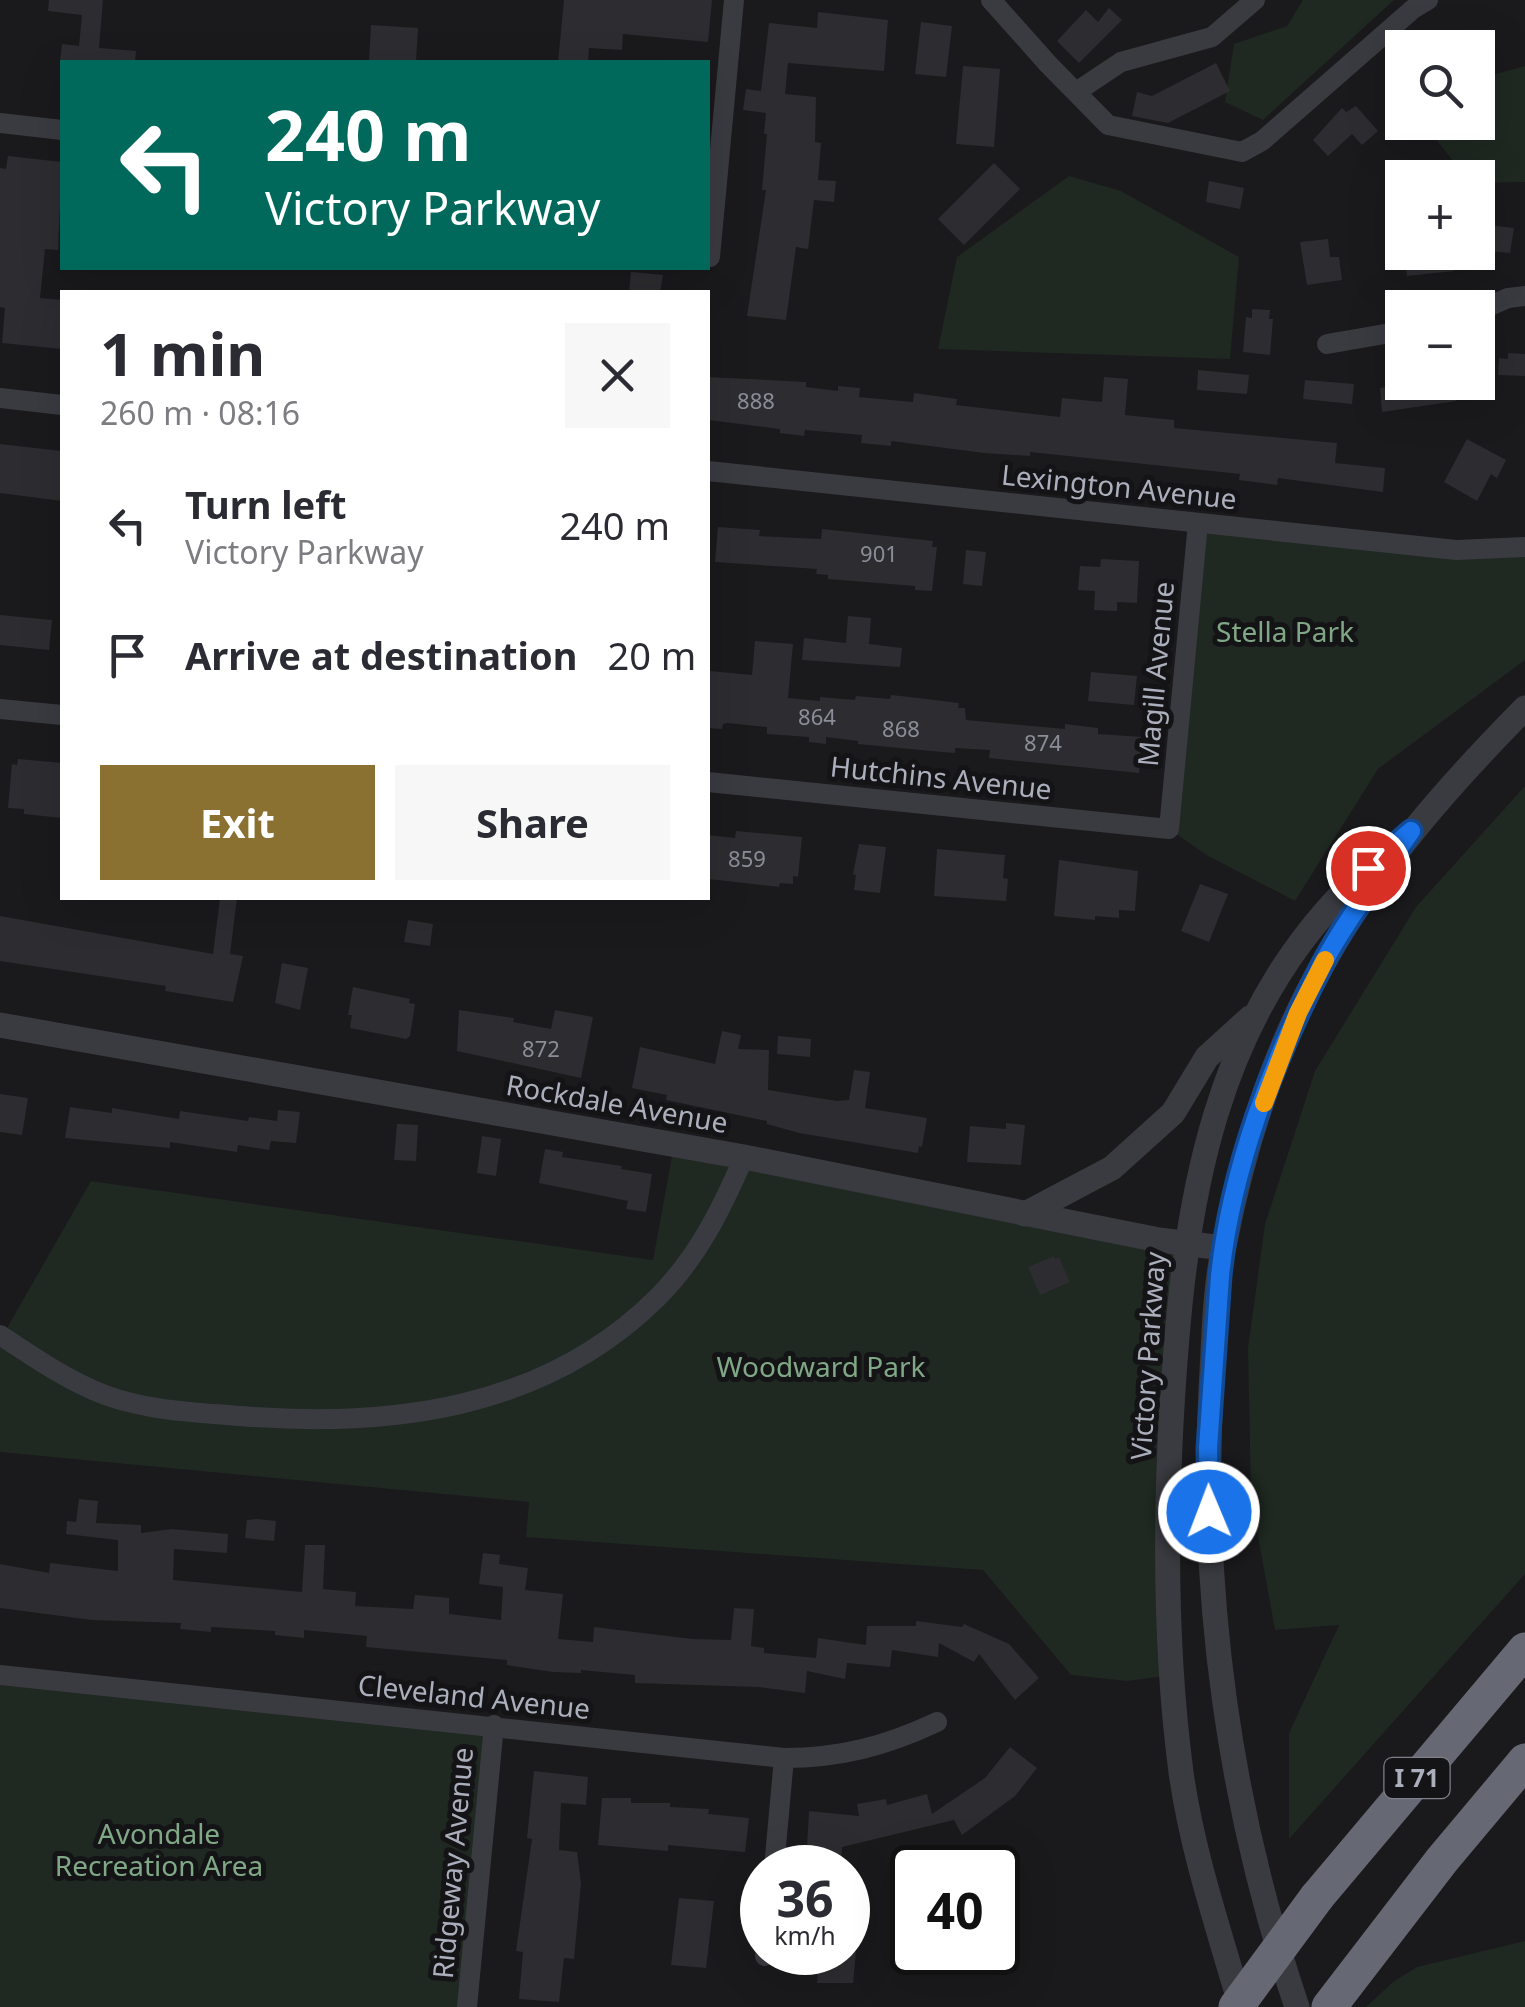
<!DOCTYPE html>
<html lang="en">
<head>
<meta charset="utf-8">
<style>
	:root { --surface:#fff; --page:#f7f7f7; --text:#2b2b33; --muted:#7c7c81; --accent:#8a7031 }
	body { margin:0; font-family:"Noto Sans",sans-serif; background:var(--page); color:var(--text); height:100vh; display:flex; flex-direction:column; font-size:38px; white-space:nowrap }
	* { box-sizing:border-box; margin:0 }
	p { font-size:32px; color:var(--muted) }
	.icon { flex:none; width:55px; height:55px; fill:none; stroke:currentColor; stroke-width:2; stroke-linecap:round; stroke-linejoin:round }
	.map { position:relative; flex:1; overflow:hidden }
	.drawer { position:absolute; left:60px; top:290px; width:650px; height:610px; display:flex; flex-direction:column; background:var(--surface); border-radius:0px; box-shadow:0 10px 40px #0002 }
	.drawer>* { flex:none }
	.guide { position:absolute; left:60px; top:60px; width:650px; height:210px; border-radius:0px; box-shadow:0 10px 40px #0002; background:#00695c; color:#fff; overflow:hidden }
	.buttons { position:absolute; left:1385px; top:30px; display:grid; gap:20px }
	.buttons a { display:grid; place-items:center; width:110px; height:110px; border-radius:0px; background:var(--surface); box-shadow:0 10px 40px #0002; font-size:50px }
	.speed { position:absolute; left:740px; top:1845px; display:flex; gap:20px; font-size:50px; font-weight:700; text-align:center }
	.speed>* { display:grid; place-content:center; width:130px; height:130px; border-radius:50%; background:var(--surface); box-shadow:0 10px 40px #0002; line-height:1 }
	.speed small { font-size:25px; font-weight:400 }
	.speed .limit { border:5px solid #111; border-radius:15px; background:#fff; color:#111 }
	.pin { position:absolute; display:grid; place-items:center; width:85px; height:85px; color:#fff; margin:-42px; border:5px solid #fff; border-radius:50%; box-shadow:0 2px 10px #0007 }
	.me { position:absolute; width:110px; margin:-55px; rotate:359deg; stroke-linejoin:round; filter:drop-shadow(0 0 8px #0008) }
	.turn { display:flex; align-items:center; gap:35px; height:210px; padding:0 40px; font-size:45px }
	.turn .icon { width:130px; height:130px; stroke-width:2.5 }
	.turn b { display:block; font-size:70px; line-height:85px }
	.round { display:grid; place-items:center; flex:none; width:105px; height:105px; border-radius:0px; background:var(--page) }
	.overview { display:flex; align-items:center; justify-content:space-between; height:170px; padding:0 40px }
	h1 { font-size:60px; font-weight:700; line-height:75px }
	.action { display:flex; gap:20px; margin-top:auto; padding:20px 40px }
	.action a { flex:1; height:115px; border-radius:0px; background:var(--accent); color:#fff; font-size:40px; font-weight:700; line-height:115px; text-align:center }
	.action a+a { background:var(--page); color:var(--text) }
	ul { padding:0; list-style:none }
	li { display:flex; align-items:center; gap:30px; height:130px; padding:0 40px }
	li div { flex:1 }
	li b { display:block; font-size:38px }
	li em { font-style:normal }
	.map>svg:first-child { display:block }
	.green { fill:#1f2821 }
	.building { fill:#2d2c30 }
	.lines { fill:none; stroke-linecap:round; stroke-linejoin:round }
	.minor { stroke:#3a3b41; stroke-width:20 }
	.tertiary { stroke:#3a3b41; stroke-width:25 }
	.motorway { stroke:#666873; stroke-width:35 }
	.motorway-bridge { stroke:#666873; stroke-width:35 }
	.route-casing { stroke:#114b97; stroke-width:25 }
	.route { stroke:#1a73e8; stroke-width:18 }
	.slow { stroke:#f59e0b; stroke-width:18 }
	.labels { text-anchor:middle; stroke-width:10; stroke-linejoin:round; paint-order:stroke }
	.number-label { font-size:22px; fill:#8b8e98 }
	.shield { fill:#141417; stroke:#7e808a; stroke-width:2.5 }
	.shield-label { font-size:25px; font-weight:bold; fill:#abafbc }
	.street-label { font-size:28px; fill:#abafbc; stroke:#141417 }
	.park-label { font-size:28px; fill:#81a886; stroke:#141417 }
</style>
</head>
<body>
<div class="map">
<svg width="1525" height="2007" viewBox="0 0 1525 2007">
	<rect width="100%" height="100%" fill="#1a191c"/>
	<g class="green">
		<polygon points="1303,0 1394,0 1263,120 1225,102 1234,44 1287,26"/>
		<polygon points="1525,66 1525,182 1478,183 1478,178 1466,177 1423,123 1478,122 1478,79"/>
		<polygon points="1069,176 1121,191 1239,257 1230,359 938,349 957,257"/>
		<polygon points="1198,523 1525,547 1525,660 1378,769 1295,901 1208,856 1169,829"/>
		<polygon points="1525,786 1525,1574 1289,1839 1289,1733 1339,1625 1275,1630 1251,1498 1248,1348 1265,1224 1315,1071 1416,907"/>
		<polygon points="674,1145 1185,1244 1172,1675 1127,1681 1071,1675 983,1570 526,1537 529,1502 0,1452 0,1335 3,1335 91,1181 653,1260"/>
		<polygon points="0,1675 494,1725 467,2007 0,2007"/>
		<polygon points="1525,1941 1525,2007 1366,2007 1393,1982 1417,1967"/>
	</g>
	<g class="building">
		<polygon points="49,0 103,0 99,48 136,51 135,62 60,62 62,44 79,46 82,15 48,11"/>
		<polygon points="564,0 712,0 708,42 623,34 622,50 589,48 588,62 558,62"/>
		<polygon points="1109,8 1122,20 1079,63 1057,41 1086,10 1098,22"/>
		<polygon points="818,12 888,20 884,71 788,63 785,94 816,97 815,142 821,143 818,180 836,181 834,202 814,200 808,249 796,247 786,320 747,316 766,190 762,190 767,134 764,134 766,113 743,110 746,89 761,91 769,23 817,28"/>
		<polygon points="921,22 952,26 946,77 915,74"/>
		<polygon points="371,25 418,28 416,62 369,62"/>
		<polygon points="1216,63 1230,91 1168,123 1132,116 1137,92 1152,96"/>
		<polygon points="963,66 1000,69 994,147 956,144"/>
		<polygon points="1356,106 1378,131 1362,145 1352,134 1328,156 1313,140 1342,108 1346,112"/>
		<polygon points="8,156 62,162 58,250 45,249 40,298 62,300 62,349 2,343 5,308 0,307 0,168 6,169"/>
		<polygon points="994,163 1020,189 964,245 938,219"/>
		<polygon points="1209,181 1244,188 1240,209 1206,202"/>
		<polygon points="1479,224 1514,228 1510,253 1478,250"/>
		<polygon points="1328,239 1330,257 1339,257 1342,280 1307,285 1300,242"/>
		<polygon points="1452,252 1454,271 1407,276 1404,254"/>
		<polygon points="631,272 663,275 660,292 629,292"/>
		<polygon points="1252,309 1270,310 1269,319 1273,319 1270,355 1243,352 1246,317 1252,318"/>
		<polygon points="1508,353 1525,354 1525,376 1498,375 1499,358 1508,359"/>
		<polygon points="1198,370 1249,375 1247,394 1197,390"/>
		<polygon points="708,377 806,382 806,387 838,391 838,386 860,388 859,397 913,402 914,393 957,399 956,405 1060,417 1062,398 1102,402 1104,377 1128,379 1125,415 1174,420 1174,428 1337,443 1335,463 1385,468 1383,492 1278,478 1277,485 1239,480 1240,474 1030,452 1030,456 984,453 891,441 891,446 861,443 862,435 805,430 804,436 780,433 780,429 708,420"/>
		<polygon points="1305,380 1354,384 1352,404 1303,399"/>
		<polygon points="1422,382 1454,382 1456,401 1382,412 1380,388"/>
		<polygon points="1467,439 1506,460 1497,478 1491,474 1477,501 1444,482"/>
		<polygon points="0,444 62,451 62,501 0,493"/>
		<polygon points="718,527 760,530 759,536 821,539 822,529 933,541 932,547 937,547 932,591 915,590 915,586 828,579 828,575 816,574 817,569 715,562"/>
		<polygon points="966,550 986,552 982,586 963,584"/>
		<polygon points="1101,559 1139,561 1137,603 1117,602 1117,611 1094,610 1095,591 1078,590 1080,566 1100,567"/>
		<polygon points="0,615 52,620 49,650 0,645"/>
		<polygon points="848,616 871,618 869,644 902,648 900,667 802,660 804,638 846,643"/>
		<polygon points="755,641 793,644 788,698 820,701 820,697 855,700 856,696 890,699 891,695 910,697 959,703 958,708 965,708 966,720 1065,729 1065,724 1098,728 1098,734 1142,737 1139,773 989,758 990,750 955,748 955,753 931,751 858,744 858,741 826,737 826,744 809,742 809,737 767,734 767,727 727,723 723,724 722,729 708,728 708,675 710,671 752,675"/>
		<polygon points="1091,672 1137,676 1134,705 1088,701"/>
		<polygon points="18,759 62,763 62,818 24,814 24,809 8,808 12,764 17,765"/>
		<polygon points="736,831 802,837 798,877 793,876 793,884 780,883 779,887 708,879 708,835 735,838"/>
		<polygon points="859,844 886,847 880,893 854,890 856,875 853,874"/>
		<polygon points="937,849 1005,855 1003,878 1008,879 1006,901 934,896"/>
		<polygon points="1059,860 1138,871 1135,911 1119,910 1119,918 1095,916 1095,920 1054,916"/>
		<polygon points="1200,884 1228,894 1209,942 1181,931"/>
		<polygon points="220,898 237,898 230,954 243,956 233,1002 165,991 166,986 0,961 0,916 213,954"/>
		<polygon points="408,920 433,924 430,946 404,942"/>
		<polygon points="282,963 308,968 300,1010 275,1003"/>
		<polygon points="353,987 410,999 409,1003 415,1004 410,1036 406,1039 350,1028 352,1015 348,1015"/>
		<polygon points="459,1010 514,1018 513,1022 551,1029 555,1010 593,1017 581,1078 457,1051"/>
		<polygon points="722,1031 741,1035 738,1049 769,1050 768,1090 837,1101 849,1100 854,1070 870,1072 865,1108 927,1118 922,1147 919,1146 918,1153 799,1133 767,1124 767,1121 666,1100 667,1095 632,1088 640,1047 715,1064"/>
		<polygon points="778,1036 811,1039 810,1057 777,1054"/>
		<polygon points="0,1094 28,1098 22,1135 0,1132"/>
		<polygon points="70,1107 112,1113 112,1108 179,1119 180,1111 248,1121 249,1117 277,1121 278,1110 300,1112 296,1143 271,1141 269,1150 238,1145 237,1152 170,1142 170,1148 65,1138"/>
		<polygon points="1006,1123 1025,1125 1021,1165 967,1162 970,1126 1006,1129"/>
		<polygon points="397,1124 418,1125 416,1161 394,1160"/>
		<polygon points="482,1136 501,1139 496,1176 477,1173"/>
		<polygon points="545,1149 563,1152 562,1157 622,1166 621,1169 652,1174 646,1212 626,1209 628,1201 539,1183"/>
		<polygon points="1054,1256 1055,1259 1059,1257 1070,1282 1040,1295 1028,1267"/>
		<polygon points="79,1499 98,1501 96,1523 141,1525 141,1533 172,1529 228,1534 227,1553 174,1549 173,1580 302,1592 305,1545 325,1545 323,1589 356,1592 355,1606 413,1609 415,1595 449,1598 449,1614 501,1620 503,1587 479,1584 483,1553 500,1555 499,1564 528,1568 525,1590 563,1594 558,1639 593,1642 594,1627 692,1639 731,1640 734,1608 754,1609 751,1646 764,1648 764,1653 816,1658 818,1638 866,1645 867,1626 916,1626 916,1621 962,1627 964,1624 1009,1644 1039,1678 1015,1700 979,1654 974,1662 939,1643 938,1657 892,1650 890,1667 847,1663 845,1679 807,1671 805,1693 759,1687 635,1683 635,1675 581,1670 581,1673 553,1672 507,1665 507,1660 366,1647 367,1636 304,1630 304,1638 275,1635 275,1631 211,1627 211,1632 180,1629 181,1623 92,1620 0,1608 0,1564 49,1573 50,1563 118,1571 118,1540 66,1534 67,1521 76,1522"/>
		<polygon points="257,1519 276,1521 274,1541 245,1538 247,1520"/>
		<polygon points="1010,1747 1037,1768 1015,1796 962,1835 954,1820 842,1847 841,1868 806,1865 809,1811 859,1816 857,1804 886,1799 887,1805 927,1794 932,1814 985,1778"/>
		<polygon points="534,1771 588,1777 586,1805 561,1803 559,1850 577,1852 581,1883 574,1959 564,1958 559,2002 519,1999 523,1952 516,1951 532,1839 527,1838"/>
		<polygon points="602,1798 631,1798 631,1803 670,1803 670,1807 709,1809 708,1814 749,1818 745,1852 668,1845 668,1851 598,1845"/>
		<polygon points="679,1898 714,1901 706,1968 671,1965"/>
		<polygon points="819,1952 856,1952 853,1983 817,1983"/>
	</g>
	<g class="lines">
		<g class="minor">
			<polyline points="991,0 1048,64 1108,125 1242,152 1262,141 1413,9 1428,0"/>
			<polyline points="1076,92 1121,62 1212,37 1255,0"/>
			<polyline points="0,123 62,130"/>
			<polyline points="710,257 734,0"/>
			<polyline points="1478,311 1508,298 1525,296"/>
			<polyline points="1327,344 1402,331"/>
			<polyline points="0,398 62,405"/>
			<polyline points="708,471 1456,550 1525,547"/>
			<polyline points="0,709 62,715"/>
			<polyline points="708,782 1169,829 1198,523"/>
			<path d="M 0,1335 C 34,1357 66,1380 105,1395 C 149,1411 194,1412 240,1416 C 390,1428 544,1410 657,1298 C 698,1257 721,1210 744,1157"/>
			<path d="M 0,1675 L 784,1758 C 840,1758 886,1746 937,1722"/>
			<polyline points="774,1868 784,1758"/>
			<polyline points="765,1956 766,1952"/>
			<polyline points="467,2007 494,1725"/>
		</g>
		<g class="tertiary">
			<polyline points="0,1025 744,1157 1159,1240 1223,1248"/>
			<polyline points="1025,1214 1112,1168 1173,1113 1207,1057 1250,1018"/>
			<path d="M 1241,2007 C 1219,1930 1192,1852 1181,1772 C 1166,1658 1165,1539 1171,1424 C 1183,1208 1208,1003 1384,854"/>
			<path d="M 1297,2007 C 1230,1809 1200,1598 1211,1389 C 1214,1342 1214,1292 1224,1246 C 1243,1149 1275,1048 1324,962 C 1377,866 1449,785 1525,708"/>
		</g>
		<g class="motorway">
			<polyline points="1317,1897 1525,1650"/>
			<polyline points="1329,2007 1442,1860 1525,1761"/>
		</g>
		<polyline class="motorway-bridge" points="1236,2007 1317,1897"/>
	</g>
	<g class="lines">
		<g class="route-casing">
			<path id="route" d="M 1209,1512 L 1208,1448 L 1220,1276 C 1231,1170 1273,1059 1322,965 C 1347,918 1381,875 1411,831 L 1368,868"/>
		</g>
		<use href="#route" class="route"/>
		<polyline class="slow" points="1264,1103 1298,1013 1325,960"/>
	</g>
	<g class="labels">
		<g class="number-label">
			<text x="756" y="409">888</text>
			<text x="879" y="562">901</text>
			<text x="817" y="725">864</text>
			<text x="901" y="737">868</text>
			<text x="1043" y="751">874</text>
			<text x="747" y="867">859</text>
			<text x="541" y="1057">872</text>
		</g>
		<rect class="shield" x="1384.5" y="1758" width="65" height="40" rx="8"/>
		<g class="shield-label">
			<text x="1417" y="1787">I 71</text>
		</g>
		<g class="street-label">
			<text transform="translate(1119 487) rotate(6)" y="10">Lexington Avenue</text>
			<text transform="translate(1156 674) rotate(-85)" y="10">Magill Avenue</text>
			<text transform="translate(941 778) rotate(6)" y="10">Hutchins Avenue</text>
			<text transform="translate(617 1104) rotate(10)" y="10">Rockdale Avenue</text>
			<text transform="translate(1148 1356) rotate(-86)" y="10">Victory Parkway</text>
			<text transform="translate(474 1697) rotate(6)" y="10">Cleveland Avenue</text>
			<text transform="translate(453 1863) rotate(-85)" y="10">Ridgeway Avenue</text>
		</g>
		<g class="park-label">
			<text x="1285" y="642">Stella Park</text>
			<text x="821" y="1377">Woodward Park</text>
			<text x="159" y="1844">Avondale<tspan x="159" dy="32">Recreation Area</tspan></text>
		</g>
	</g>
</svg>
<div class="buttons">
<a><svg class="icon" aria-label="search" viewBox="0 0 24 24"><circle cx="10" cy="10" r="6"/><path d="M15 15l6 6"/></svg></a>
<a>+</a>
<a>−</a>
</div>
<div class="speed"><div>36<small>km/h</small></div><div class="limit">40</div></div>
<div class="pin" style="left:1368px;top:868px;background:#d93025"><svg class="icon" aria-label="arrive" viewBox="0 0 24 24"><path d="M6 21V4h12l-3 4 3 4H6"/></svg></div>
<svg class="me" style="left:1209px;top:1512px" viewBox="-20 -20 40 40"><circle r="17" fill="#1a73e8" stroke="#fff" stroke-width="3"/><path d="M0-11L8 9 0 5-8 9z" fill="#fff"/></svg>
<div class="guide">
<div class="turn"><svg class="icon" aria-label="left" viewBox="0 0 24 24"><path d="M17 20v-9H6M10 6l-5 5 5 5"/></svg><div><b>240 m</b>Victory Parkway</div></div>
</div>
<section class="drawer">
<div class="overview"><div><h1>1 min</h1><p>260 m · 08:16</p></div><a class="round"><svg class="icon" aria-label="close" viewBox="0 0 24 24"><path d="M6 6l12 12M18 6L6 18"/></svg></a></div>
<ul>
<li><svg class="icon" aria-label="left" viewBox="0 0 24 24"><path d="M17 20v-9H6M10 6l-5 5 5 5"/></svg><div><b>Turn left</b><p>Victory Parkway</p></div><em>240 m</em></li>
<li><svg class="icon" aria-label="arrive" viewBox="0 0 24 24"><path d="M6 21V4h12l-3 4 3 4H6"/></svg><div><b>Arrive at destination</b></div><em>20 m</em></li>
</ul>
<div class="action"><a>Exit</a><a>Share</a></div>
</section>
</div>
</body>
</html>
